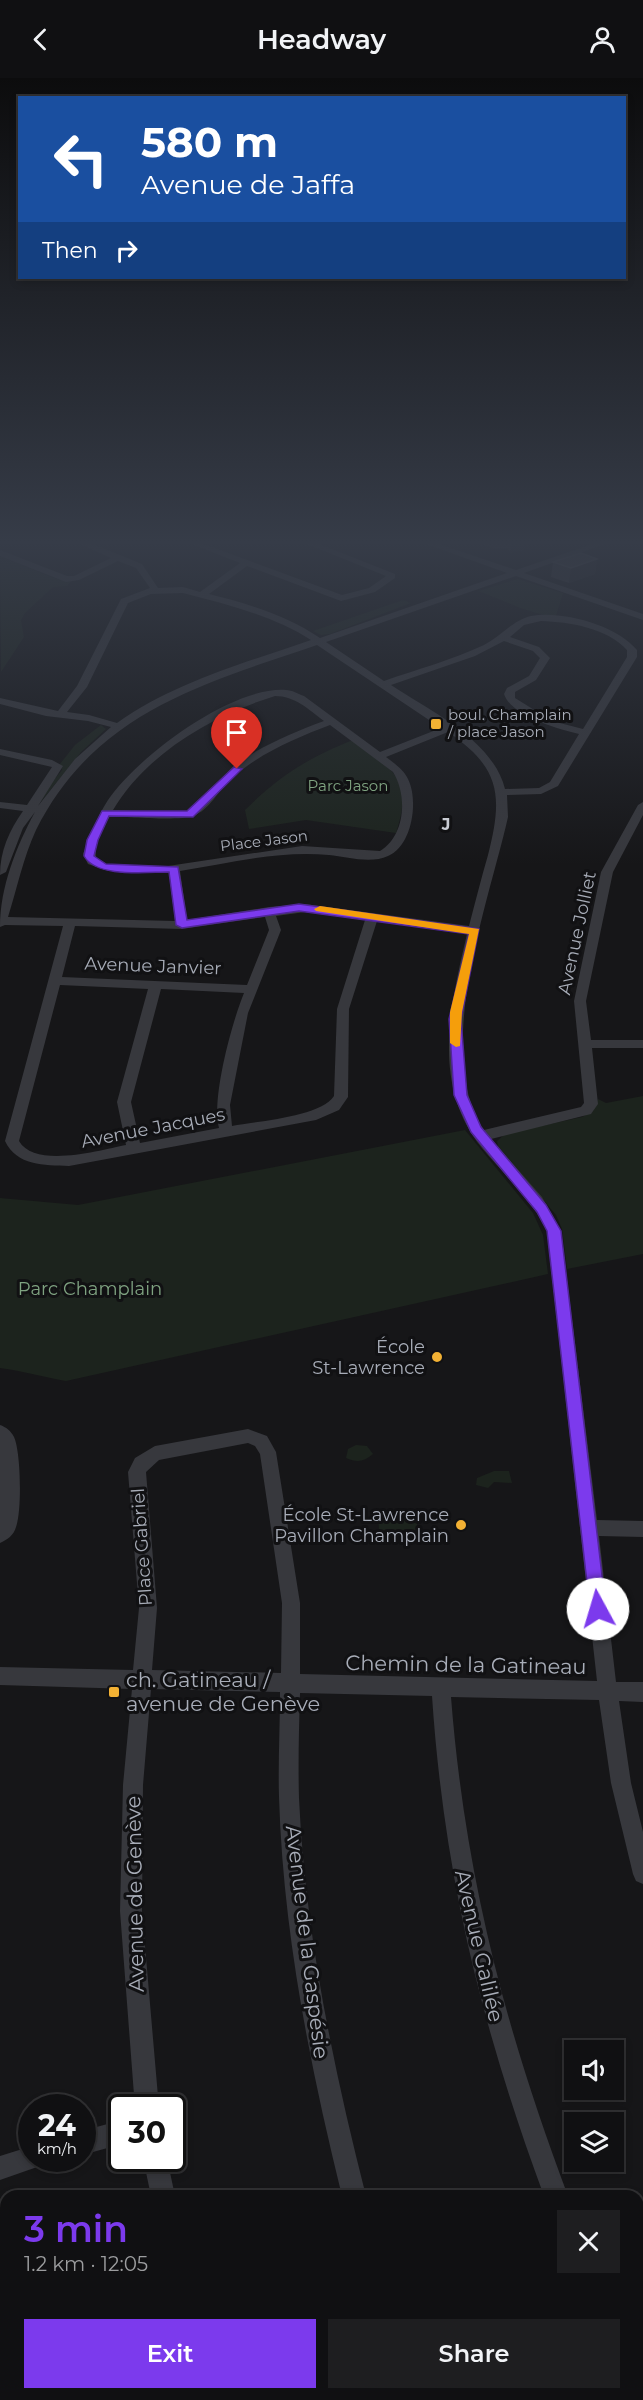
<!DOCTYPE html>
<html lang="en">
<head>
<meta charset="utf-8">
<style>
	:root { --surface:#101012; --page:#1e1e20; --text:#f1f3f6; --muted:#9c9d9f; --line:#303032; --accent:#7c3aed }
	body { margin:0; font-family:Montserrat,sans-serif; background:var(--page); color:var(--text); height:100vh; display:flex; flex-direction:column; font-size:22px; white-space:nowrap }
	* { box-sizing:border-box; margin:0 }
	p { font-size:20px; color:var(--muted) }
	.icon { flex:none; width:33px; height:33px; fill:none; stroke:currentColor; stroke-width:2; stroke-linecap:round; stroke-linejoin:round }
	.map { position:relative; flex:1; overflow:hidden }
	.panel { position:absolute; left:0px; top:2112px; width:644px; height:210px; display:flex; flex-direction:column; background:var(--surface); border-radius:18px 18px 0 0; box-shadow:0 3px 9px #0003,0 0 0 2px var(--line) }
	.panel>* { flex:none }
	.top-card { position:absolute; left:18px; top:18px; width:608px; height:183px; border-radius:0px; box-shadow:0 3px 9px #0003,0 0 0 2px var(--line); background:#1a4fa0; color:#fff; overflow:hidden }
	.fabs { position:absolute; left:564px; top:1962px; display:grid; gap:12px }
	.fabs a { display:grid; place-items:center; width:60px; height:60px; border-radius:0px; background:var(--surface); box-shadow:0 3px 9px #0003,0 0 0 2px var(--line); font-size:30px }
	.speed { position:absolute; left:18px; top:2016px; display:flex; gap:12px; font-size:30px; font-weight:700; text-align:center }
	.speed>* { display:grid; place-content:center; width:78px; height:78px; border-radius:50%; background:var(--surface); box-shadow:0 3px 9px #0003,0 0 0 2px var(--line); line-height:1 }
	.speed small { font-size:15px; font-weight:400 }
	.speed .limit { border:3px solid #111; border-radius:9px; background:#fff; color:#111 }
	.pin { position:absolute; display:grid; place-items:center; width:51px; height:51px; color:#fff; margin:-62px -26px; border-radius:50% 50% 50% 0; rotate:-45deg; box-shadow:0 0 6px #0007 }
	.pin .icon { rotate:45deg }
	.me { position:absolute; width:66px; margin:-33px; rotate:354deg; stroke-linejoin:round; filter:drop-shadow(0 0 4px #0008) }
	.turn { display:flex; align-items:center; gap:21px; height:126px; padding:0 24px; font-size:27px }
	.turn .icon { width:78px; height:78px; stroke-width:2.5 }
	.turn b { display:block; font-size:42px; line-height:51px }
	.then { display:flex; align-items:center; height:57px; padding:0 24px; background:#0003; gap:12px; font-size:22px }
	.round { display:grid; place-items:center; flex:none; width:63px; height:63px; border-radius:0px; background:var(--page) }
	.headline { display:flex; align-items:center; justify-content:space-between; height:102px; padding:0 24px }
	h1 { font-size:36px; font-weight:600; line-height:45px; color:var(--accent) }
	.button { display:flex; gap:12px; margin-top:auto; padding:12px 24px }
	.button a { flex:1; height:69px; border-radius:0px; background:var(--accent); color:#fff; font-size:24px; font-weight:600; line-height:69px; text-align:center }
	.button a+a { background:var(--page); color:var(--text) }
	header { display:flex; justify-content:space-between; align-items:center; height:78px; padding:0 24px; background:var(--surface); font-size:27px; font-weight:600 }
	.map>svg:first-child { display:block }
	.green { fill:#1c231d }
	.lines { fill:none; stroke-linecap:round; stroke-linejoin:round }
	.minor { fill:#37383d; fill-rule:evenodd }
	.wall { fill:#323236 }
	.shaded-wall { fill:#212124 }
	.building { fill:#3f3f44; stroke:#4f5156; stroke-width:1.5 }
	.route { fill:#7c3aed; stroke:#51269a; stroke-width:1.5 }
	.slow { fill:#f59e0b }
	.poi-dot { fill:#f2b134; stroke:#111113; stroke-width:2 }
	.labels { text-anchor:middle; stroke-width:6; stroke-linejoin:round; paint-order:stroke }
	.far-poi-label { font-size:15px; fill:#a8adb8; stroke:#111113; text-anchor:start }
	.far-park-label { font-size:15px; fill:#7fa381; stroke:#111113 }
	.far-street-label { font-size:15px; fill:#a8adb8; stroke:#111113 }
	.far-neighbourhood-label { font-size:16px; font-weight:bold; fill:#c9ccd4; stroke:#111113 }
	.street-label { font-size:18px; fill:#a8adb8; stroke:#111113 }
	.park-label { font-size:18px; fill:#7fa381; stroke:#111113 }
	.poi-label { font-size:18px; fill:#a8adb8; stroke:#111113; text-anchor:end }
	.near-street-label { font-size:21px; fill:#a8adb8; stroke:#111113 }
	.near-poi-label { font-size:21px; fill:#a8adb8; stroke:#111113; text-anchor:start }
</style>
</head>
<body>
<header><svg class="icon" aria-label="back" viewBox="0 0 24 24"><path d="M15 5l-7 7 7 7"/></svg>Headway<svg class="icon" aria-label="person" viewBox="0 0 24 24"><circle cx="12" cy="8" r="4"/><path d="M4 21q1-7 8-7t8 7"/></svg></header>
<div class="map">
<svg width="643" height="2322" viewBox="0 0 643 2322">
	<rect width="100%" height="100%" fill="#161618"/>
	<g class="green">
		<polygon points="0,478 57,501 71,503 67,508 53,509 25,535 21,542 24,559 1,594"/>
		<path d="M 518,501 L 563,515 L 556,538 C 533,538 501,521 478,513 Z"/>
		<polygon points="403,522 411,525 330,556 321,557 313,553"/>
		<polygon points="101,647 106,651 81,674 39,726 45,713 62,692 60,686 75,667"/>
		<path d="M 353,662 C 394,694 414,699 396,755 L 306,742 L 249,751 L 245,732 C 279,698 308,680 353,662 Z"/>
		<polygon points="643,1018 643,1176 567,1191 562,1151 556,1137 498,1069 497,1063 505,1056 582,1039 593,1033 598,1021 606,1025"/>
		<path d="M 465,1052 L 533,1135 L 543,1157 L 548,1196 L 66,1303 C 44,1299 23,1293 0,1290 L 0,1120 L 78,1127 Z"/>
		<path d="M 356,1367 L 367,1368 L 373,1376 C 364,1384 357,1385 346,1380 L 348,1371 Z"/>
		<polygon points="494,1393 509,1393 512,1405 494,1404 488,1410 476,1407 477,1400"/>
		<polygon points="378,1433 417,1433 417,1454 379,1453"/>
	</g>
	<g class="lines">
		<g class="minor">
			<path d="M 71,462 L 83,462 L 142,486 L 158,510 L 183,509 L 200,514 L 240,485 L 181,462 L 193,462 L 342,517 L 369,510 L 386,498 L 297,462 L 309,462 L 395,496 L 395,500 L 375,514 L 341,523 L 247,488 L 209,516 C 246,525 288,538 320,560 L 507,495 L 415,462 L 427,462 L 516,492 L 604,462 L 616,462 L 524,495 L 643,536 L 643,542 L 516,498 L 326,564 L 384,603 C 418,591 452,582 484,567 C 500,559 513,542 531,538 C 561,532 617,547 637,572 L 637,579 L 558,708 L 541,716 L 507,717 L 508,739 C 489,824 432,974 484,1052 L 581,1029 L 584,1025 L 574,923 L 601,794 L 638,727 L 643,724 L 643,737 L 613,794 L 586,923 L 591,962 L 643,962 L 643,970 L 592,970 L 598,1026 L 591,1036 L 491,1061 L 542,1119 L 561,1153 L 597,1442 L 643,1443 L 643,1459 L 599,1458 L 616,1604 L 643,1604 L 643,1624 L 619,1623 L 631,1705 L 643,1754 L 643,1806 L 636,1803 L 633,1796 L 611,1705 L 599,1622 L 451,1619 C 465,1798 505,1950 568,2118 L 544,2118 C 482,1950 444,1798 432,1618 L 300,1615 C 299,1650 298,1685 299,1720 C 305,1854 333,1988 366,2118 L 342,2118 C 310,1988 283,1854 279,1719 C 278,1684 280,1649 280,1614 L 151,1611 L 143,1707 L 142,1833 L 159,2030 L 135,2030 L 120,1833 L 123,1707 L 132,1611 L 0,1607 L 0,1589 L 133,1592 L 139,1530 L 128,1394 L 135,1380 L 155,1368 L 248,1351 L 267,1358 L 276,1374 L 300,1525 L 300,1596 L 597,1603 L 547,1153 C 531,1120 505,1098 482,1070 C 431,1007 450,929 467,856 L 377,843 L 349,931 L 348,1019 L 339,1032 L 316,1042 L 69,1088 C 44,1087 17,1088 5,1063 L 63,848 L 5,847 L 0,849 C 0,809 16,769 35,734 L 23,750 L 6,794 L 0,797 C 0,773 9,753 23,733 L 0,730 L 0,724 L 27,727 L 52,689 L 0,677 L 0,671 L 52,682 L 63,688 L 38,728 L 75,681 L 111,649 L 88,643 L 46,638 L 0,626 L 0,620 L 58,633 L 77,608 L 121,521 L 150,510 L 136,490 L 118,483 L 79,502 L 66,504 L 0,478 L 0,472 L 67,498 L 74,498 L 111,480 ZM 183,515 C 226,526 274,538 311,562 C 245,585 175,604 117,645 L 89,637 L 67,634 L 87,609 L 128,525 L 151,516 ZM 541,543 C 570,544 607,550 627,572 L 627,579 L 583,651 L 552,643 L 515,620 L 515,614 L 536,602 L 550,580 L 539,569 L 510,559 L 524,547 ZM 504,563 L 533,573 L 540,580 L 529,598 L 507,610 L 504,616 C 511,638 558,651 579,656 L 550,704 L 539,710 L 505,711 C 493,662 430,633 391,607 L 475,578 ZM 317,567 L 441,650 L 380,674 L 304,618 C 298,616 292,612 286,612 C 232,608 137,679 108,722 C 97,739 90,757 83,776 L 88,786 L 108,793 L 169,794 L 175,843 L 8,839 C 17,811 23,780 36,752 C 95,634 203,606 317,567 ZM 275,618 C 295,618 308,631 324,643 C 294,654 264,667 237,685 C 223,696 202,728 187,733 C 174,736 130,732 113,732 C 147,675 213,637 275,618 ZM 330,647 L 393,694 C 408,718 405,758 380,773 L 302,768 L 168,788 L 109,787 L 97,782 C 92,769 103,750 110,738 C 126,739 181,743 193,738 C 210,732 219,711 232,700 C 260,675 296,660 330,647 ZM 448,654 C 501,690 503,718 488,777 C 481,801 475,825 469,848 L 305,826 L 269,829 L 187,842 L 180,793 C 229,785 280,772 329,777 C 347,779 371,786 388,778 C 412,768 419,723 408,701 C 403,691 395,686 386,679 ZM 305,834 L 365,842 L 337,931 L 334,1018 C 320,1039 258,1043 232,1048 L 230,1027 L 248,935 L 281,852 L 276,838 ZM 265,839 L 269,852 L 247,907 L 62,899 L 75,848 L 182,851 ZM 60,907 L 148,911 L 117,1024 L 126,1067 C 101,1072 35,1091 19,1063 ZM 161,911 L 244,915 C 232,944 211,1021 219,1050 L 140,1065 L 131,1024 ZM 248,1365 L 255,1368 L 260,1376 L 282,1525 L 281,1595 L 152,1592 L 157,1530 L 146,1394 L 159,1382 Z"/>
			<path d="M 0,1347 C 6,1349 11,1353 14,1359 C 21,1374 22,1433 16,1449 C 14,1457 7,1462 0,1465 Z"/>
			<polygon points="122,2042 122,2066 82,2077 82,2053"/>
			<polygon points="32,2068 32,2080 44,2080 40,2088 0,2102 0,2078"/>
			<polygon points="143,2080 167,2080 175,2118 151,2118"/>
			<polygon points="638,2283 643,2285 643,2320 634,2316 638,2316"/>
			<polygon points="88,2316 125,2316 122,2322 85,2322"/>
			<polygon points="191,2316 217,2316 218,2322 192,2322"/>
			<polygon points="406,2316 432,2316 434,2322 408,2322"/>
		</g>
	</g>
	<g class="wall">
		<polygon points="467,462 526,462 524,472 510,475 508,470 497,471"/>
		<polygon points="597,481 595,496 569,505 551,499 553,484"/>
	</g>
	<g class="shaded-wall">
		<polygon points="512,462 526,462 524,472 510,475"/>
		<polygon points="597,481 595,496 569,505 571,490"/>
	</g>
	<polygon class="building" points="581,475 597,481 571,490 553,484"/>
	<linearGradient id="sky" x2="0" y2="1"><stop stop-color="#0c0c0d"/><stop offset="0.59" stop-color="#363c48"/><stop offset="1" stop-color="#363c48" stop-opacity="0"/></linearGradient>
	<rect width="643" height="787" fill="url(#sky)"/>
	<path class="route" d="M 234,689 L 242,691 L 193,739 L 109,738 L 98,762 L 94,778 L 106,786 L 178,789 L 187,842 L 299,826 L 479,851 L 461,941 L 467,1017 L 481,1049 L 546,1127 L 561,1153 L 606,1531 L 604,1536 L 598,1539 L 592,1536 L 590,1531 L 547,1153 L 537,1134 L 471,1054 L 454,1017 L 449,941 L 469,856 L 299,833 L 182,850 L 176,847 L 169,794 C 146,794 96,800 84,778 L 87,762 L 102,733 L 187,733 Z"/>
	<polygon class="slow" points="320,828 479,851 462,934 460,968 456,969 450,965 450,934 469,856 316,833 314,831"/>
	<g class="poi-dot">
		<rect x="430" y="640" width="12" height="12" rx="3"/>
		<circle cx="437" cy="1279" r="6"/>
		<circle cx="461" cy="1447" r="6"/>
		<rect x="108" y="1608" width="12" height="12" rx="3"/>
	</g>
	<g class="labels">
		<g class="far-poi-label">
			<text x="448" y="642">boul. Champlain<tspan x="448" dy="17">/ place Jason</tspan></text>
		</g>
		<g class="far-park-label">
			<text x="348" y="713">Parc Jason</text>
		</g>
		<g class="far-street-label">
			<text transform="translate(264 763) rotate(-7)" y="5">Place Jason</text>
		</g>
		<g class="far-neighbourhood-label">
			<text x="446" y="752">J</text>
		</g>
		<g class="street-label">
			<text transform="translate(577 855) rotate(-78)" y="6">Avenue Jolliet</text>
			<text transform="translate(153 888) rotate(2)" y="6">Avenue Janvier</text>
			<text transform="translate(153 1050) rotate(-11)" y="6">Avenue Jacques</text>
			<text transform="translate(142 1469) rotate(-94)" y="6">Place Gabriel</text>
		</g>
		<g class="park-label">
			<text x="90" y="1217">Parc Champlain</text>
		</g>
		<g class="poi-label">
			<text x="425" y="1275">École<tspan x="425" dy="21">St-Lawrence</tspan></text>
			<text x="449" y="1443">École St-Lawrence<tspan x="449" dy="21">Pavillon Champlain</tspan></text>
		</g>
		<g class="near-street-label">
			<text transform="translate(466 1587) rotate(1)" y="7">Chemin de la Gatineau</text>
			<text transform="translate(135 1816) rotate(-91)" y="7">Avenue de Genève</text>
			<text transform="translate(307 1864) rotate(83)" y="7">Avenue de la Gaspésie</text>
			<text transform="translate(479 1868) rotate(77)" y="7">Avenue Galilée</text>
		</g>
		<g class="near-poi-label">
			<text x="126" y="1609">ch. Gatineau /<tspan x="126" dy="24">avenue de Genève</tspan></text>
		</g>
	</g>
</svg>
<div class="fabs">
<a><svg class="icon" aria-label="sound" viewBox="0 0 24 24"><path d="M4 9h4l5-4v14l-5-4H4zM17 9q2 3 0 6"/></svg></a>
<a><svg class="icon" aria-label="layers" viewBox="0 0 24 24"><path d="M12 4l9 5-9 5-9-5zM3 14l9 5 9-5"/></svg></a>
</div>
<div class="speed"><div>24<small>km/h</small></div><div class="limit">30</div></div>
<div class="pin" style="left:237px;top:691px;background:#d93025"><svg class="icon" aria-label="arrive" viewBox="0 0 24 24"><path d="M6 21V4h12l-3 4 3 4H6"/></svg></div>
<svg class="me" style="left:598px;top:1531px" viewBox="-20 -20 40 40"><circle r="19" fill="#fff"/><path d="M0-13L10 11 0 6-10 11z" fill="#7c3aed"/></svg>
<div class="top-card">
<div class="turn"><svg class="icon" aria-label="left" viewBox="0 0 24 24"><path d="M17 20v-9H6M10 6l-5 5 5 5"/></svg><div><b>580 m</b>Avenue de Jaffa</div></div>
<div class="then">Then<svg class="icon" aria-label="right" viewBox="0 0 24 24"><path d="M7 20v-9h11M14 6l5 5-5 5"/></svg></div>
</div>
<section class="panel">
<div class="headline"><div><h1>3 min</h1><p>1.2 km · 12:05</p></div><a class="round"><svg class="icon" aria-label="close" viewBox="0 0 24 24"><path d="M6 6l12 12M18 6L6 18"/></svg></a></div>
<div class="button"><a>Exit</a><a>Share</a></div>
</section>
</div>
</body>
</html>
